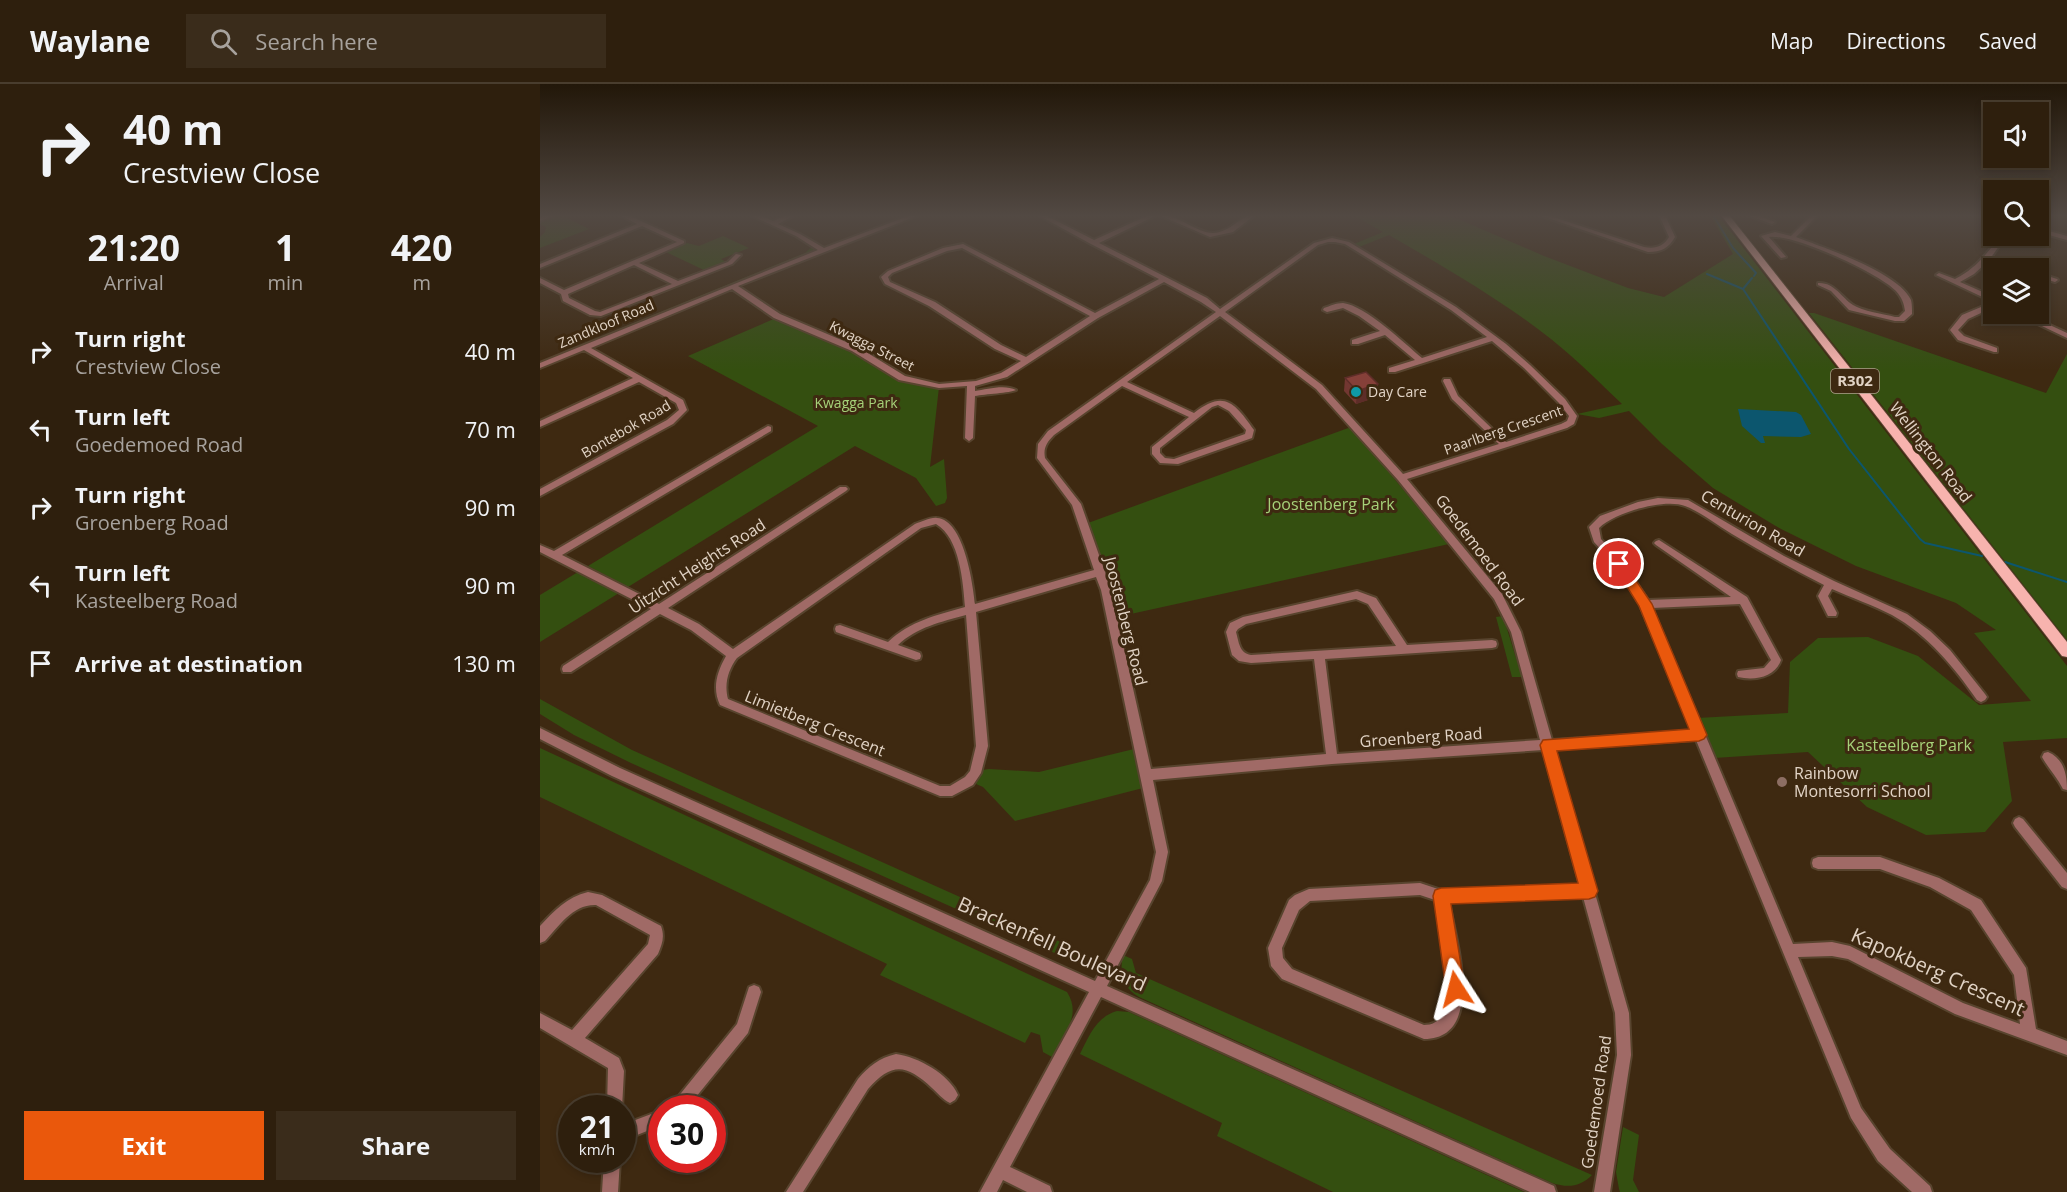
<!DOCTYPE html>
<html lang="en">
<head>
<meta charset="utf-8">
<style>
	:root { --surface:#2e1f0d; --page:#3a2c1b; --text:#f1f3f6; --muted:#a7a29d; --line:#493d2e; --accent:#ea580c }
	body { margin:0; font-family:"Open Sans",sans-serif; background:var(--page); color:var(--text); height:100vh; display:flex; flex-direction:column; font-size:22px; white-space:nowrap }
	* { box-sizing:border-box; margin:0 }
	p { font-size:20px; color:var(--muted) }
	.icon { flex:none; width:33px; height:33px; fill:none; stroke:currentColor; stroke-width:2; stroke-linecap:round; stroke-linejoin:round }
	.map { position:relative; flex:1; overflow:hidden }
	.drawer { display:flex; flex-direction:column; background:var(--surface); width:540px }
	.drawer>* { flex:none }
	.guide { background:#2e1f0d; color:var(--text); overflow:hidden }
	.buttons { position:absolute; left:1443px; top:18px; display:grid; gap:12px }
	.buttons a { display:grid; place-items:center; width:66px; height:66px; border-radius:0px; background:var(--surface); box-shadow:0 3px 9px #0003,0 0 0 2px var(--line); font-size:30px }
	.speed { position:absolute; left:18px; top:1011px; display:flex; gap:12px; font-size:30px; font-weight:700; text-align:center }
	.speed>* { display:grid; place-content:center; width:78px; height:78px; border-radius:50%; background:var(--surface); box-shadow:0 3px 9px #0003,0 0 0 2px var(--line); line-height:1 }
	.speed small { font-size:15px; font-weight:400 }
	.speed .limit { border:9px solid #d22; background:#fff; color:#111 }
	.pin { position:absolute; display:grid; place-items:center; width:51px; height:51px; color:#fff; margin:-26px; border:3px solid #fff; border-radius:50%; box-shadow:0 2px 6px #0007 }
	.me { position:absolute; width:66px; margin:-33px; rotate:351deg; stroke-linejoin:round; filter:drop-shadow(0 0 4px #0008) }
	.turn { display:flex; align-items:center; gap:21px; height:126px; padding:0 24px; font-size:27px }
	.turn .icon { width:78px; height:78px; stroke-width:2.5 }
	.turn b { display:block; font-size:42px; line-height:51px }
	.eta { display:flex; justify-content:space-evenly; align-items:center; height:102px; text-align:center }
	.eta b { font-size:36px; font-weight:700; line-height:42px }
	.button { display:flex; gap:12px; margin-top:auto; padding:12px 24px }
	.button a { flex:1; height:69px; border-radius:0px; background:var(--accent); color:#fff; font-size:24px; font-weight:700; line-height:69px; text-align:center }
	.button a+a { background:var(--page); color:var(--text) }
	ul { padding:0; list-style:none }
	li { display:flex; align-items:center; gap:18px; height:78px; padding:0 24px }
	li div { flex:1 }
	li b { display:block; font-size:22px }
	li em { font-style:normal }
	header { display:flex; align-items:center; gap:36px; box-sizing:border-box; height:84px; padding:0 30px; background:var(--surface); border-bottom:2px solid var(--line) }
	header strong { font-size:28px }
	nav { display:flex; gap:33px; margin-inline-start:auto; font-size:21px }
	.search { width:420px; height:54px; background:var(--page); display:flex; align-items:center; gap:15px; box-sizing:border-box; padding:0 21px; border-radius:0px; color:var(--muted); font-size:22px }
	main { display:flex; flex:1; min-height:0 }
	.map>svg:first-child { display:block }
	.green { fill:#344f10 }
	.water { fill:#0c566e }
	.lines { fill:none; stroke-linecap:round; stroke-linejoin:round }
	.stream { stroke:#0c566e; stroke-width:2 }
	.minor-casing { stroke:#58442e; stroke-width:4 }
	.major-casing { stroke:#58442e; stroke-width:2 }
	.minor { fill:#a06a66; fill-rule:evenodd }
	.major { fill:#f7b3ae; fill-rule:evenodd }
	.wall { fill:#723731 }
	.shaded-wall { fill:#5d2d28 }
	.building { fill:#854039; stroke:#5d2d28; stroke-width:1.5 }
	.route { fill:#ea580c; stroke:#983908; stroke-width:1.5 }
	.culture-dot { fill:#0f9aa8; stroke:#3e2911; stroke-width:2 }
	.education-dot { fill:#8d6e63; stroke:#3e2911; stroke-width:2 }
	.labels { text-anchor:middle; stroke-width:6; stroke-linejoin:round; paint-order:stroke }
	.far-street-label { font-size:14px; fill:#e1d3c5; stroke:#3e2911 }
	.far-poi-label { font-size:14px; fill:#e1d3c5; stroke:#3e2911; text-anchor:start }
	.far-park-label { font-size:14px; fill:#a6d279; stroke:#3e2911 }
	.shield { fill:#3e2911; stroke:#b0a08f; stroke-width:1.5 }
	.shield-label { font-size:15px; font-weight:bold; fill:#e1d3c5 }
	.street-label { font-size:16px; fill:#e1d3c5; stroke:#3e2911 }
	.park-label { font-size:16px; fill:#a6d279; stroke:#3e2911 }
	.poi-label { font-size:16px; fill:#e1d3c5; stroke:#3e2911; text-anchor:start }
	.near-street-label { font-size:20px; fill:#e1d3c5; stroke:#3e2911 }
</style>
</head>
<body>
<header>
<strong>Waylane</strong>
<div class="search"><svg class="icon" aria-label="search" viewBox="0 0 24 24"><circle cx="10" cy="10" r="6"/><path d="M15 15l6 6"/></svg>Search here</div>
<nav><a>Map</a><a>Directions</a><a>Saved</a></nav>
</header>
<main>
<section class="drawer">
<div class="guide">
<div class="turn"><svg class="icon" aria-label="right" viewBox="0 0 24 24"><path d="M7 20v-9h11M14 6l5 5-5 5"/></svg><div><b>40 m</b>Crestview Close</div></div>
</div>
<div class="eta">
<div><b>21:20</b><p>Arrival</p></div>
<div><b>1</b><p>min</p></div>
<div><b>420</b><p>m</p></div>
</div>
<ul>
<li><svg class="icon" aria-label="right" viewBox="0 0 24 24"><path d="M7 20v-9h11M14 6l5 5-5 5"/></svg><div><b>Turn right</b><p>Crestview Close</p></div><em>40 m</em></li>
<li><svg class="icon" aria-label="left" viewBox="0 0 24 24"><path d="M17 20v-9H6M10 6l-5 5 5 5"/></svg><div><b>Turn left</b><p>Goedemoed Road</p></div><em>70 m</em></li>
<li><svg class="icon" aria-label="right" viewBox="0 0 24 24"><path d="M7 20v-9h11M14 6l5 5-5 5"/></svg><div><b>Turn right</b><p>Groenberg Road</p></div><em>90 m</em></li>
<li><svg class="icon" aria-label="left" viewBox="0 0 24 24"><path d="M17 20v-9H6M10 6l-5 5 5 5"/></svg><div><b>Turn left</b><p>Kasteelberg Road</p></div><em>90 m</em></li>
<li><svg class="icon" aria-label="arrive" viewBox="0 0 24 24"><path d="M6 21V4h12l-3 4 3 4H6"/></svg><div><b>Arrive at destination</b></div><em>130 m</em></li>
</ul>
<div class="button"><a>Exit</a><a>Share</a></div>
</section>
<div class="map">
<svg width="1527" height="1108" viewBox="0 0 1527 1108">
	<rect width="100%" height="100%" fill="#3e2911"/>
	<g class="green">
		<polygon points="15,131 35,131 27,134 49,145 0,164 0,153 5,148 6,143 0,140 0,136"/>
		<path d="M 813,131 L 909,131 L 1004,172 L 1088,204 L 1124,213 L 1193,170 L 1170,131 L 1178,131 L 1527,582 L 1527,654 L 1463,658 L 1472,717 L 1445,748 L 1386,751 L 1327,723 L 1268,668 L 1174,674 L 1157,634 L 1248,629 L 1250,578 L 1278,554 L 1328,553 L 1378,572 L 1439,621 L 1491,617 L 1434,549 L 1456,546 L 1416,519 L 1316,482 L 1239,444 L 1173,404 L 1122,360 L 1089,327 L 1059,334 L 1037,330 L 1082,320 C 1059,298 1036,275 1011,255 C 960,215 904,183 849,151 L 819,163 L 814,160 L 843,148 Z"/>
		<polygon points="183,152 209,164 181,175 186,178 185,180 166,187 126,168 147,159 159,162"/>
		<polygon points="272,163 274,166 268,170 46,261 40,261 265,169"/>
		<polygon points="1269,229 1274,229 1506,309 1527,270 1527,556"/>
		<polygon points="236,234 303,262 358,296 399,303 390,383 404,375 407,414 405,419 396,422 376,394 315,362 88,503 48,482 278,342 148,272"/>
		<polygon points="811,343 909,460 577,533 563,478 548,439"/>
		<polygon points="38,488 79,509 0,558 0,511"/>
		<polygon points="963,532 982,593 972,593 956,533"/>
		<polygon points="0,615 92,666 545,869 539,880 91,679 34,651 0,630"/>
		<path d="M 0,664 L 527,908 C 542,931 524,951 512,973 L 503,968 L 500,951 L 491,948 L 485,959 L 340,891 L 347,880 L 0,713 Z"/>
		<polygon points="594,665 603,704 475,737 443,703 436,700 442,686 449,685 499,688"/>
		<path d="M 583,871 L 592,875 L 596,889 L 1052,1091 C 1040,1103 1028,1104 1012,1099 L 599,913 C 583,904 579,889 583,871 Z"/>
		<path d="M 577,927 L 589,928 L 984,1108 L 793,1108 L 677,1052 L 682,1039 L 540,970 C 549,952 556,933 577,927 Z"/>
		<polygon points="1083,1043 1099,1051 1093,1096 1099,1108 1080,1108 1079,1105 1076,1088"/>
	</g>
	<polygon class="water" points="1198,325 1256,328 1261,331 1271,350 1261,353 1223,352 1225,359 1221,359 1202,342"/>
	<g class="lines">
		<g class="stream">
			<polyline points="1173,131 1193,164 1216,189 1214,192"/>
			<polyline points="1167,190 1203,205 1309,365 1380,455 1385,459 1442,472"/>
			<polyline points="1203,205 1212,194"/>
			<polyline points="1465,478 1527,498"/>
		</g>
		<g class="minor-casing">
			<g id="minor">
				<polygon points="7,131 15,131 0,137 0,133"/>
				<path d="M 80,131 L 88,131 L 144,157 L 144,159 L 99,179 L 138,197 L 188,178 L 196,170 L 201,171 L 192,180 L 61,232 L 50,231 L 23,217 L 21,210 L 0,199 L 0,194 L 24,206 L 137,158 L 102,142 L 0,184 L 0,180 L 97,140 ZM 94,181 L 132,200 L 60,228 L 55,227 L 29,214 L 28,210 Z"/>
				<path d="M 210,131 L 218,131 L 233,137 L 247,131 L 255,131 L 238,140 L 260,150 L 284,164 L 371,131 L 379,131 L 198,202 L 240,230 L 318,263 L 365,292 L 399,300 L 436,297 L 461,289 L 481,277 L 455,265 L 389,222 L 345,200 L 341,193 L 348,187 L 403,164 L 423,160 L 555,229 L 619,195 L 551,160 L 498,131 L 505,131 L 554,156 L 609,131 L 617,131 L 559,159 L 667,214 L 680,225 L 774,159 L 792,154 L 809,158 L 916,223 L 966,260 L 990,281 L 1025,315 L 1037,332 L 1034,340 L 1027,344 L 867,395 L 962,510 L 981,548 L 1012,656 L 1152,647 L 1100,521 L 1076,482 L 1054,458 L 1049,443 L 1060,432 L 1098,418 L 1118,414 L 1148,416 L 1244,472 L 1294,497 L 1367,530 L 1390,547 L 1410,566 L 1445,610 L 1447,613 L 1445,616 L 1441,618 L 1437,616 C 1414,583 1388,551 1352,531 C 1333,521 1312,514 1292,505 L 1288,512 L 1297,529 L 1296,532 L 1288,532 L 1278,512 L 1284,501 C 1253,485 1222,468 1192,450 C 1177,441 1161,428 1145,422 C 1124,414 1074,429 1059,444 L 1061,455 L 1082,478 L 1108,516 L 1191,513 L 1116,461 L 1114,459 L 1116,457 L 1119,456 L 1207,513 L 1241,576 C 1235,593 1215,597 1198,593 L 1197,590 L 1198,587 L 1224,584 L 1231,576 L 1200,520 L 1112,524 L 1253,860 L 1292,858 L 1310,862 L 1423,919 L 1480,940 L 1474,891 L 1431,826 L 1390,803 L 1340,785 L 1278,785 L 1273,783 L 1272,779 L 1273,775 L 1278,773 L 1340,773 L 1399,794 L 1441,816 L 1486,884 L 1496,945 L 1527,957 L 1527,971 L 1415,930 L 1308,875 L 1292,872 L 1258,873 L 1321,1024 L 1350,1065 L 1390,1102 L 1392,1108 L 1372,1108 L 1338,1077 L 1311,1034 L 1156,656 L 1014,665 L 1089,929 L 1091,971 L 1070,1108 L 1054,1108 L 1077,971 L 1075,929 L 1043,813 L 909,818 C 915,853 947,955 884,955 L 742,895 L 731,882 L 728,864 L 749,816 L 755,811 L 769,805 L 880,799 L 901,806 L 1040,801 L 1003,666 L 792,680 L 613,696 L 628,768 L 622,797 L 567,902 L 1014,1102 L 1016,1108 L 990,1108 L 561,913 L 470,1083 L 510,1102 L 512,1108 L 487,1108 L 463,1096 L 457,1108 L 440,1108 L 549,908 L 72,692 L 0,655 L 0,644 L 80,684 L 555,897 L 610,796 L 616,768 L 561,506 L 556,493 L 436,528 L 448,662 L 441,689 L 433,701 L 412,712 L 400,712 L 180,621 C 172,604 177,588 186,572 L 151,546 L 120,530 L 31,588 L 23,588 L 22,585 L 23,582 L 111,525 L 0,468 L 0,461 L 14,467 L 228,342 L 231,343 L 231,347 L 22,471 L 119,520 L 300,403 L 306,403 L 308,405 L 306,407 L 128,524 L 159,540 L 193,565 L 375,440 C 381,438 391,433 397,434 C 424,436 433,500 435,520 L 554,486 L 532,421 L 497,374 L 498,360 L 508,347 L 676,228 L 661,218 L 624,198 L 558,234 L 467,293 L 435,302 L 435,307 C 447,305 465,300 476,306 C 470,309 445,310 435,312 L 433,354 L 429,357 L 425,354 L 427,302 L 399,304 L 359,296 L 312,267 L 234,234 L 192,205 L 51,264 L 143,316 L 147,326 L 133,340 L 0,412 L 0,405 L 127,336 L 139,326 L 136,319 L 99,298 L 0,343 L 0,337 L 93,294 L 44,266 L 0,284 L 0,279 L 278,166 L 256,152 ZM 788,158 L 795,158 L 805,160 L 831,176 L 911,226 L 947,253 L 882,274 C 864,259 826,222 803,219 C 796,219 790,222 784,224 L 783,226 L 787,228 L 803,224 L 819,232 L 840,247 L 812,256 L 812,260 L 818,260 L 845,251 L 875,276 L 849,284 L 849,288 L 855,288 L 952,257 L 984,284 L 1019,319 L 1029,332 L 1027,337 L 1021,340 L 966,358 L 918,312 L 910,295 L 904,295 L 903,297 L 912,315 L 959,360 L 863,390 L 782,301 L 685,228 L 778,161 ZM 422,164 L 550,232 L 486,273 L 461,261 L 395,218 L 350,198 L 348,193 L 352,189 L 407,167 ZM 680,232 L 776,305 L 858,396 L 954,515 L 971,548 L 1000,656 L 797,670 L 785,575 L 952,564 L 956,563 L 957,560 L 956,557 L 952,556 L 867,561 L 836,514 L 817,507 L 703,533 L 690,539 L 686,548 L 692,571 L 699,577 L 711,579 L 774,575 L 786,670 L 611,685 L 571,506 L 565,488 L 541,420 L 505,374 C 503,364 507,358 514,351 L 582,302 L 649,333 L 612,363 L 612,370 L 620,379 L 638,380 L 712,354 L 714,346 C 695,319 684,305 654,329 L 587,298 ZM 678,321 L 689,327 L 706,346 L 705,350 L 634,375 L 625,374 L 620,369 L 620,364 L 672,323 ZM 396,440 C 420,454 423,498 425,523 C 397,531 370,537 348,558 L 300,541 L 296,542 L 295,545 L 296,548 L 376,576 L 380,575 L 381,572 L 380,569 L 358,561 C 377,543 401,538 426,531 L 436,662 L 430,687 L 425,693 L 410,702 L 400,702 L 188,615 C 184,600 188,586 197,574 L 381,444 ZM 816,515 L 828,520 L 856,562 L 711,571 C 699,569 699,558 696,548 L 698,545 L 706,540 ZM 880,811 L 895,816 C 900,842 929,941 884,941 L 752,885 L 743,874 L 742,864 L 759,826 L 770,817 Z"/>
				<path d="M 619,131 C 638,130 656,149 673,149 C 692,148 701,130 715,131 L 693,148 L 670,153 Z"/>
				<path d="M 999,131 L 1007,131 L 1104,163 C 1115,165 1123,163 1129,153 L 1119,131 L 1125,131 L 1135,153 C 1129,164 1121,168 1108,168 Z"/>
				<polygon points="1207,131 1216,131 1235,138 1232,140"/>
				<path d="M 1272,131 L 1278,131 L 1256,153 C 1284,164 1358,188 1371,216 C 1372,220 1372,226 1372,230 L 1364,237 L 1355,237 L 1309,226 L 1291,207 L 1278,201 L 1278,199 C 1294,198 1301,213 1313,221 C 1322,227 1344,230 1355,233 L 1359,233 L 1365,227 C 1364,219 1362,214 1356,207 C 1339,189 1252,149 1229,153 L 1246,173 L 1241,174 L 1221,152 L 1235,148 L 1251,152 Z"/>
				<polygon points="1439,131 1454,132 1454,136 1440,132"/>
				<polygon points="1498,144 1527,152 1527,156 1498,148"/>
				<path d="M 1460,152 L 1466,152 L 1450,175 L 1477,183 L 1478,184 L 1469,184 L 1447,178 L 1434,190 L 1420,198 L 1454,213 L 1454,223 L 1428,235 L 1418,246 L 1424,252 L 1457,264 L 1457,268 L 1454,268 L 1418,256 L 1410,246 L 1422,231 L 1453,218 L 1396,191 L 1399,189 L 1415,195 C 1435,185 1447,170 1460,152 Z"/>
				<polygon points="1498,189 1517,195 1518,196 1515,198 1498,193"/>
				<polygon points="1477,230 1486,230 1527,249 1527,254"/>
				<path d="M 1508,668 C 1524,675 1527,690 1527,706 L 1523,705 C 1517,693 1508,684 1502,673 L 1504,669 Z"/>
				<polygon points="1479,733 1483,735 1527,789 1527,805 1522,803 1475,743 1473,739 1475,735"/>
				<path d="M 48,808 L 62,811 L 121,842 C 125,853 122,860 118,870 L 45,954 L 79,974 L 84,987 L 82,1024 L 67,1024 L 68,984 L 0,944 L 0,929 L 32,946 L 108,860 L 110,851 L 56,821 C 33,820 19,842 5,857 L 0,859 L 0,842 C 14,827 27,813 48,808 Z"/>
				<polygon points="214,901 219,903 221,908 208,949 147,1024 131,1024 133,1019 197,940 209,903"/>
				<path d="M 356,970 C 378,973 409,990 418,1011 L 415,1016 L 410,1019 C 402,1015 398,1009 392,1004 C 366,980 352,978 328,1005 L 263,1108 L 246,1108 L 318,995 C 329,982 339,974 356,970 Z"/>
				<polygon points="122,1026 122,1041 82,1057 82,1041"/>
				<polygon points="64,1076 80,1076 78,1108 62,1108"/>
			</g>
		</g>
		<g class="major-casing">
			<polygon id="major" points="1181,131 1189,131 1527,558 1527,573 1522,572"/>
		</g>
		<use href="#minor" class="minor"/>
		<use href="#major" class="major"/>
	</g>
	<polygon class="wall" points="805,294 838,300 837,313 816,320 804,307"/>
	<polygon class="shaded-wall" points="838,300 837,313 816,320 817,307"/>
	<polygon class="building" points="826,288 838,300 817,307 805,294"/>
	<linearGradient id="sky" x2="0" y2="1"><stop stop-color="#221709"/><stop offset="0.46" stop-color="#524943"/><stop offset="1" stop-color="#524943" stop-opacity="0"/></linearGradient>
	<rect width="1527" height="286" fill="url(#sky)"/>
	<polygon class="route" points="1079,476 1083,477 1112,520 1167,651 1164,655 1159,657 1017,667 1058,807 1055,813 1049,815 911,820 925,905 922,911 916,914 909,911 906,905 893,812 895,806 901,804 1038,799 1000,661 1003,656 1149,645 1099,522 1073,480"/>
	<circle class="culture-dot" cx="816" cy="308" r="6"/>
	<circle class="education-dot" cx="1242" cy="698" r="6"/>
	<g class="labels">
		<g class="far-street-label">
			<text transform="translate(66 240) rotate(-23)" y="5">Zandkloof Road</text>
			<text transform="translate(332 262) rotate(27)" y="5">Kwagga Street</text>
			<text transform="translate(86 345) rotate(-30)" y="5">Bontebok Road</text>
			<text transform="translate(963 346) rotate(-19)" y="5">Paarlberg Crescent</text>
		</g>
		<g class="far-poi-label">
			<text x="828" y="313">Day Care</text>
		</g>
		<g class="far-park-label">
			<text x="316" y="324">Kwagga Park</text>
		</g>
		<rect class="shield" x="1291" y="285" width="48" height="24" rx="4.5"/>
		<g class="shield-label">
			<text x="1315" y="302">R302</text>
		</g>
		<g class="street-label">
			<text transform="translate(1391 368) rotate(52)" y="6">Wellington Road</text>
			<text transform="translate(1213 439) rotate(30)" y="6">Centurion Road</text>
			<text transform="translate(940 466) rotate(53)" y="6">Goedemoed Road</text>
			<text transform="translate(157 482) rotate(-33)" y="6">Uitzicht Heights Road</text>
			<text transform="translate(586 537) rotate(76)" y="6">Joostenberg Road</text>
			<text transform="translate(275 639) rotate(22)" y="6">Limietberg Crescent</text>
			<text transform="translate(881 653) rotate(-4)" y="6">Groenberg Road</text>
			<text transform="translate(1056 1018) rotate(-82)" y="6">Goedemoed Road</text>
		</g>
		<g class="park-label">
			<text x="791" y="426">Joostenberg Park</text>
			<text x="1369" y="667">Kasteelberg Park</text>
		</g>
		<g class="poi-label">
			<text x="1254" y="695">Rainbow<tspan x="1254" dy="18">Montesorri School</tspan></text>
		</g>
		<g class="near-street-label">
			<text transform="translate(512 860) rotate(24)" y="7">Brackenfell Boulevard</text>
			<text transform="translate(1398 888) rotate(24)" y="7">Kapokberg Crescent</text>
		</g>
	</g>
</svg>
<div class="buttons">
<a><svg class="icon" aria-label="sound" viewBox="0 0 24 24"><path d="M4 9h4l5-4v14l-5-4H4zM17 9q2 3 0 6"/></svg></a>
<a><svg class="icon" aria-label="search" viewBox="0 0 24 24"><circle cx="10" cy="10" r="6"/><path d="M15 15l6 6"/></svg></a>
<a><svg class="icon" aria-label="layers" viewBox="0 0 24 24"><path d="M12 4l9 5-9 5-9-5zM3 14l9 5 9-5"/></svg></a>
</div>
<div class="speed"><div>21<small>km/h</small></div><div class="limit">30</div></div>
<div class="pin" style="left:1079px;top:480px;background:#d93025"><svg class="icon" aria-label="arrive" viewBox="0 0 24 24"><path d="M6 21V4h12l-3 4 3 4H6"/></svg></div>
<svg class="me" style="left:916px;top:905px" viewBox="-20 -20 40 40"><path d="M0-17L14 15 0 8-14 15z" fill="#ea580c" stroke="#fff" stroke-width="4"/></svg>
</div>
</main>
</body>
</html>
